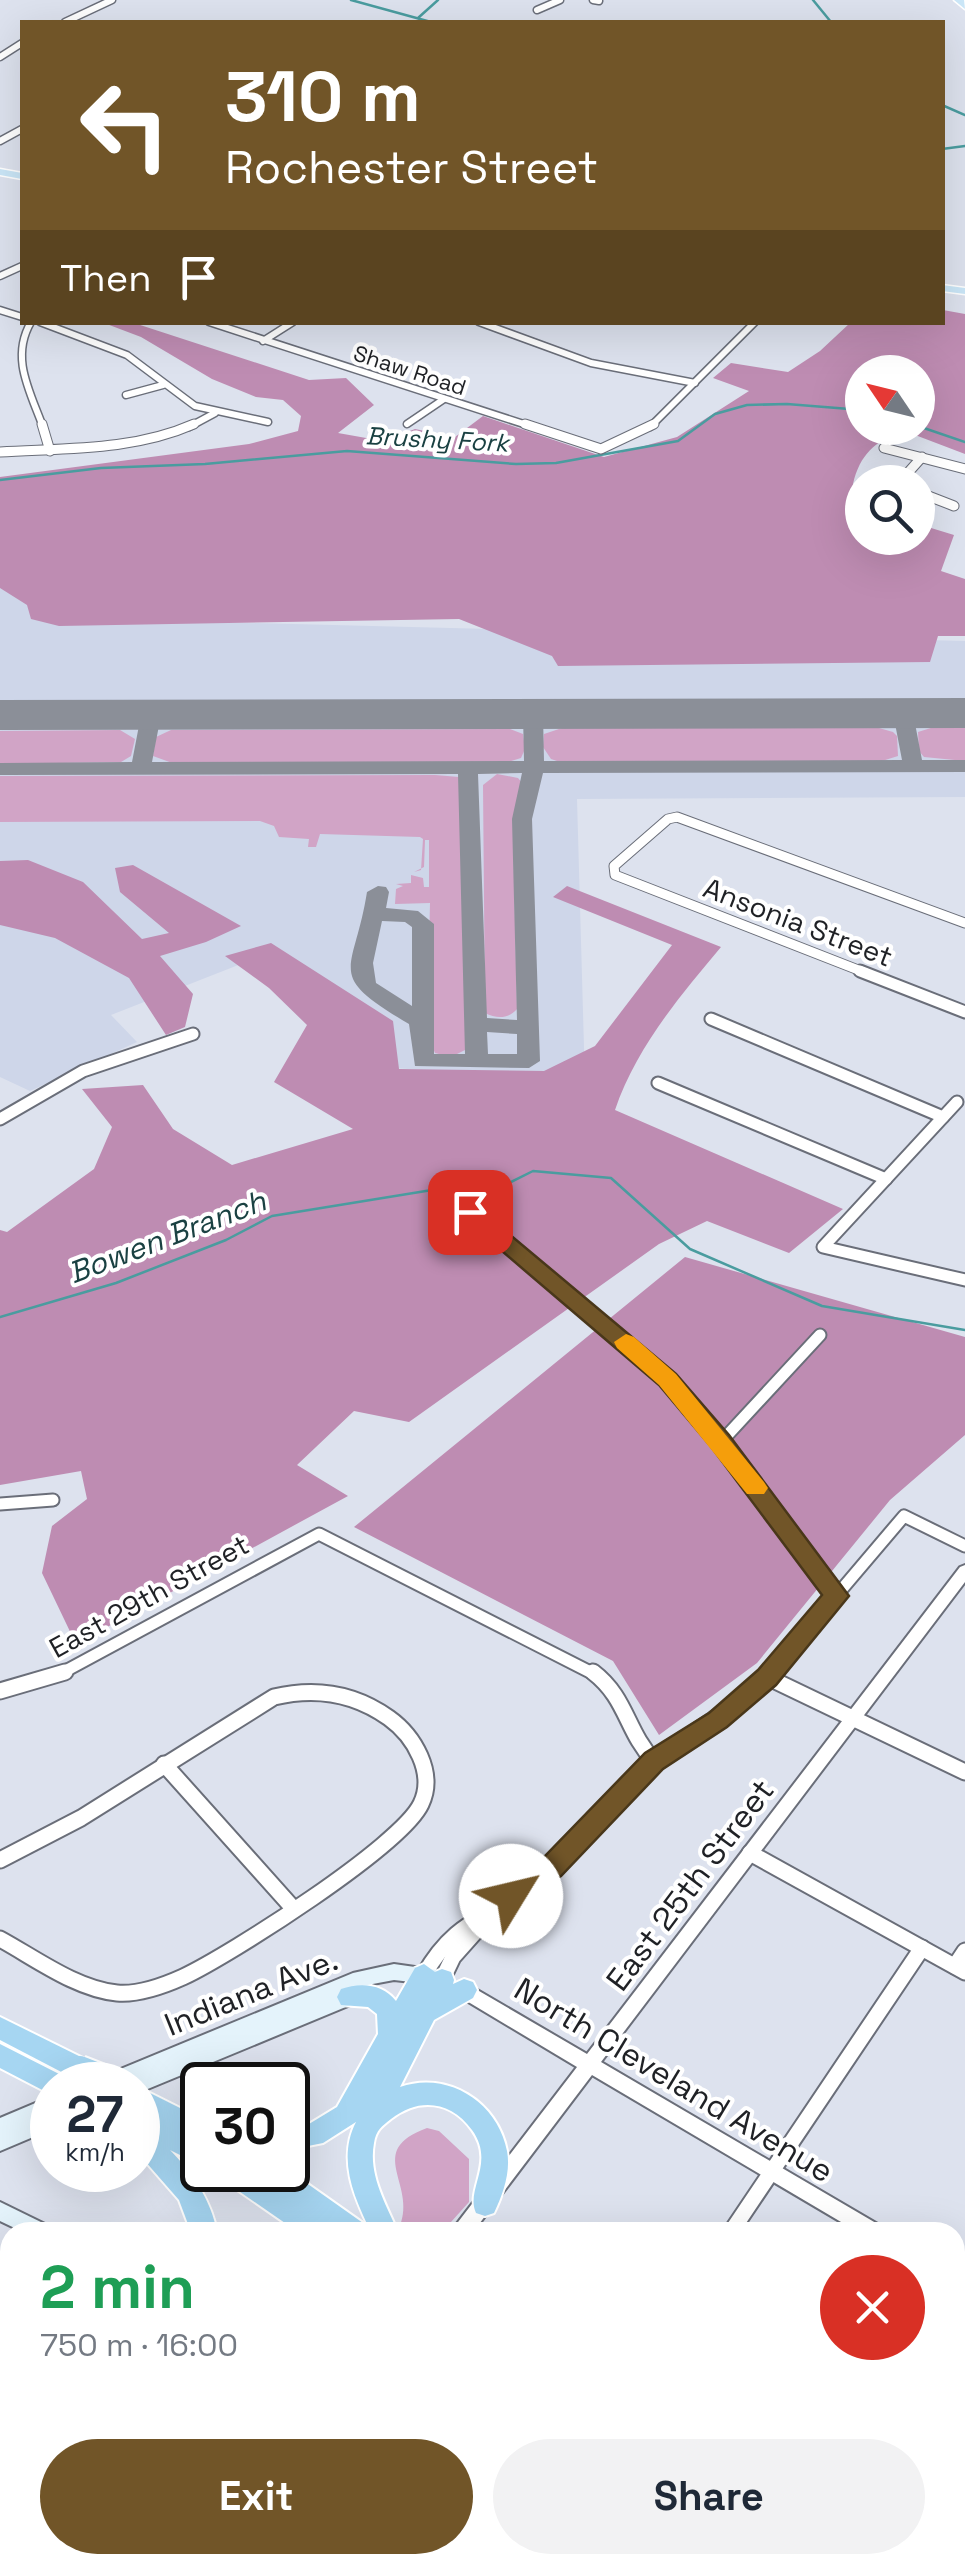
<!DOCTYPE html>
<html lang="en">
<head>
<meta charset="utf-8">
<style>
	:root { --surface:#fff; --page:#f2f2f3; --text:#1f2937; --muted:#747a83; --accent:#715528 }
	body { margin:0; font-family:"Space Grotesk",sans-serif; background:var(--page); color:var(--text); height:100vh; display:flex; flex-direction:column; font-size:38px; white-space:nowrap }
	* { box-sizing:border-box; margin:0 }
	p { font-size:32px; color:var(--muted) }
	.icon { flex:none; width:55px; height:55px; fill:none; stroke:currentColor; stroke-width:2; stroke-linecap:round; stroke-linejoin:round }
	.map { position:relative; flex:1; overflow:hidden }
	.drawer { position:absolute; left:0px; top:2222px; width:965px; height:352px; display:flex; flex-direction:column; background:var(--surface); border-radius:30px 30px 0 0; box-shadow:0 10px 40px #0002 }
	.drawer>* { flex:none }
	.guide { position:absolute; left:20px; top:20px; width:925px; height:305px; border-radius:0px; box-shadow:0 10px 40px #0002; background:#715528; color:#fff; overflow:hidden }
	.needle { width:65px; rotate:305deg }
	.buttons { position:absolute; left:845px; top:355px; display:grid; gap:20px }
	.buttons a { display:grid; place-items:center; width:90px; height:90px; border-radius:50%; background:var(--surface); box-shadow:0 10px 40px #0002; font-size:50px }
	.speed { position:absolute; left:30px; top:2062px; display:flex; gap:20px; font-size:50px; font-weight:700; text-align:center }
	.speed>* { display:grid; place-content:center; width:130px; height:130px; border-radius:50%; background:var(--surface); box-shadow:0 10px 40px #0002; line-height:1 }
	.speed small { font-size:25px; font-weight:400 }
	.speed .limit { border:5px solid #111; border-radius:15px; background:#fff; color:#111 }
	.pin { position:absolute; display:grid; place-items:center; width:85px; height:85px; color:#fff; margin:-42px; border-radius:20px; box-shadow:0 5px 15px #0006 }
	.me { position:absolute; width:110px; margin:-55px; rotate:54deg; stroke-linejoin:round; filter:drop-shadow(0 0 8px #0008) }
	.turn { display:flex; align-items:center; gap:35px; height:210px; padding:0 40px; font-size:45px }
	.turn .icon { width:130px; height:130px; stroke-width:2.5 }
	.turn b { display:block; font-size:70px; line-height:85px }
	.then { display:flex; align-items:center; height:95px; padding:0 40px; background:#0003; gap:20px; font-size:38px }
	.round { display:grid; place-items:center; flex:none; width:105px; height:105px; border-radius:52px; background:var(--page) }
	.headline { display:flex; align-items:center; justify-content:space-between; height:170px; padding:0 40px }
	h1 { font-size:60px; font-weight:700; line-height:75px; color:#1e9e55 }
	.primary-button { display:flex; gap:20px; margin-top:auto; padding:20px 40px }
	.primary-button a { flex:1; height:115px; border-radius:60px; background:var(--accent); color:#fff; font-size:40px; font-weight:700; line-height:115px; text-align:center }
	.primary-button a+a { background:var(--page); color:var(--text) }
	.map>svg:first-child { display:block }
	.built { fill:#ced6e9 }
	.green { fill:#d1a4c6 }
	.forest { fill:#be8cb2; fill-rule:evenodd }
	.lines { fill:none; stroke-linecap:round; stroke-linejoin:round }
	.stream { stroke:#4a9c9f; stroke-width:2.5 }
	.taxiway { fill:#8b8f98; fill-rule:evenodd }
	.runway { fill:#8b8f98; fill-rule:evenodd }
	.minor-far3-casing { stroke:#6a6e79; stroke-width:9 }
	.minor-far2-casing { stroke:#6a6e79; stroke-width:11 }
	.minor-far1-casing { stroke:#6a6e79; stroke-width:15 }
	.minor-casing { stroke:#6a6e79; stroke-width:19 }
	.tertiary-casing { stroke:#6a6e79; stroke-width:4 }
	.secondary-casing { stroke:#6a6e79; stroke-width:4 }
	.primary-casing { stroke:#fff; stroke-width:3 }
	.motorway-casing { stroke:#fff; stroke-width:4 }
	.minor-far3 { stroke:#fff; stroke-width:6 }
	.minor-far2 { stroke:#fff; stroke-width:9 }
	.minor-far1 { stroke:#fff; stroke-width:11 }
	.minor { stroke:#fff; stroke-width:15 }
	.tertiary { fill:#fff; fill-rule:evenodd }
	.secondary { fill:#e4f3fb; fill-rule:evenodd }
	.primary { fill:#cae6f7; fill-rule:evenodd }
	.motorway { fill:#a6d6f2; fill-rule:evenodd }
	.motorway-bridge-casing { stroke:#fff; stroke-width:30; stroke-linecap:butt }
	.motorway-bridge { stroke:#a6d6f2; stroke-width:26 }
	.route { fill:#715528; stroke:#49371a; stroke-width:2.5 }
	.slow { fill:#f59e0b }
	.labels { text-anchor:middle; stroke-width:8; stroke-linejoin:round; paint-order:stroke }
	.far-street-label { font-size:22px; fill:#1f2125; stroke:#fff }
	.far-water-label { font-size:25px; font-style:italic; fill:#1a4142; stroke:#fff }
	.street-label { font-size:28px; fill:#1f2125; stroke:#fff }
	.water-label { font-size:30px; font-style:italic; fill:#1a4142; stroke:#fff }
	.near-street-label { font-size:32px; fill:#1f2125; stroke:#fff }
</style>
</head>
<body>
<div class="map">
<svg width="965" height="2574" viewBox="0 0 965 2574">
	<rect width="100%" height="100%" fill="#dde2ee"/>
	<polygon class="built" points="0,556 91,619 965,641 965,797 577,799 585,1083 382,1067 246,962 111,1015 137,1042 30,1091 0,1077"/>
	<g class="green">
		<polygon points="934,727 965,727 965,761 924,757 919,751 918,732"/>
		<polygon points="562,728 879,728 893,732 897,736 898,756 882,761 560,762 551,759 543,747 544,734"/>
		<polygon points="510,729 523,734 525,749 521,758 508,762 175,764 153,756 156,737 171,730"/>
		<polygon points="120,730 135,739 131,756 121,762 0,764 0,731"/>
		<path d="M 497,774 L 518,778 L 524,785 L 513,833 L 517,1009 C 508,1019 497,1019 485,1013 L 483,785 Z"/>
		<polygon points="435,775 459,777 468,789 469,1039 469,1048 451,1057 435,1053 427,1034 430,903 395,904 396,889 403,886 396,884 411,883 411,875 423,878 424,887 429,887 429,840 425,840 424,867 414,872 421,870 423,839 420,837 320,834 316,847 308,847 309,839 279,837 274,826 260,821 0,822 0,776"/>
		<path d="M 427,2128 L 439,2131 L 469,2159 L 469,2202 L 442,2232 L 400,2226 C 417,2183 364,2151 427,2128 Z"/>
	</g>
	<g class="forest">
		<path d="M 943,310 L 965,314 L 965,454 L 902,430 C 875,442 860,454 853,484 L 862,496 L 862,538 L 918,538 L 918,524 L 954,535 L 941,571 L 965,579 L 965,636 L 938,636 L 930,662 L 558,666 L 552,656 L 459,619 L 59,626 L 31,619 L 27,605 L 0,588 L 0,477 L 249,444 L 298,431 L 301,416 L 283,400 L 256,397 L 212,379 L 141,337 L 104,323 L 134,323 L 309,380 L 346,378 L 374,405 L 338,433 L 383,441 L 415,429 L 455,437 L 483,416 L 604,457 L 677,437 L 749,391 L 713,378 L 731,363 L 788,372 L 820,351 L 850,323 L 942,322 ZM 862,372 L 918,372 L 918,428 L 862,428 Z"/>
		<polygon points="28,860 83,882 142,939 169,933 120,892 115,868 133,865 241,926 206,942 160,956 193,994 185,1027 166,1035 129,978 55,938 0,925 0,861"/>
		<path d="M 567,886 L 721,947 C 679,997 636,1048 615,1110 L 843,1209 L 789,1253 L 707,1221 L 659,1244 L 409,1422 L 354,1411 L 297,1465 L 348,1496 L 76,1644 L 42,1573 L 52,1526 L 87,1499 L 81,1471 L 0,1485 L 0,1230 L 7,1232 L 94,1169 L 112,1127 L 82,1089 L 143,1085 L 173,1129 L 232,1165 L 353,1129 L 274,1082 L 307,1025 L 269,988 L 225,956 L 271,943 L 393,1021 L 399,1069 L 544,1071 L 595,1046 L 672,945 L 553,897 Z"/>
		<polygon points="685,1257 965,1337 965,1435 890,1500 757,1663 659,1735 613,1661 354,1527"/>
	</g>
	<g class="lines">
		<g class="stream">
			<polyline points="351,0 431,22"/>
			<polyline points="813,0 831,22"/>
			<polyline points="418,18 438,0"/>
			<polyline points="942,105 965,115"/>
			<polyline points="942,149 965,146"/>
			<polyline points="918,426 965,442"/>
			<polyline points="0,480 101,468 205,464 347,451 516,464 556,463 678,441 715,414 747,405 787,404 862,410"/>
			<polyline points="0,1317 116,1283 226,1240 272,1216 432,1190 501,1187 533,1171 611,1178 690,1249 822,1306 965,1330"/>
		</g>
		<path class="taxiway" d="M 903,707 L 913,713 L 922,760 L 965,760 L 965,772 L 543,773 L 532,819 L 540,1061 L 529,1068 L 415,1066 L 409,1024 C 323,973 354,975 367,892 L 378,886 L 386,887 L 389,892 L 386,908 L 418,911 L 434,924 L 434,1054 L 465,1054 L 458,774 L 0,775 L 0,763 L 132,762 L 141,715 L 151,709 L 161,715 L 152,762 L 524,761 L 523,714 L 533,708 L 543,714 L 544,761 L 902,760 L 893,713 ZM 522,773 L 512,819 L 517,1020 L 487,1018 L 478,774 ZM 382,921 L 405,922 L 412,927 L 412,1006 L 376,983 L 373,963 ZM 487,1032 L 517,1034 L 517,1054 L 488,1054 Z"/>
		<polygon class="runway" points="965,698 965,728 0,730 0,700"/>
		<g class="minor-far3-casing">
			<g id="minor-far3">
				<polyline points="593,0 599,1"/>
				<polyline points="537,10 560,0"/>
				<polyline points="65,22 112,0"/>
				<polyline points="0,57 22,43"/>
				<polyline points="0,141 22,129"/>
				<polyline points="0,276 22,266"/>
				<polyline points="0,310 22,317"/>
				<path d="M 31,322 C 10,358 30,391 43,427"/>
				<polyline points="40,322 127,355 195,406 268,422"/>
				<polyline points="209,322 533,427"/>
				<polyline points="479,322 591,363 695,383"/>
				<polyline points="263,341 293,322"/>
				<polyline points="126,395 163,385"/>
				<polyline points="407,424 444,399"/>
				<polyline points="189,427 215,413"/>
				<polyline points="650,427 755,322"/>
			</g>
		</g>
		<g class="minor-far2-casing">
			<g id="minor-far2">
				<polyline points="42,424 50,451"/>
				<polyline points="525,424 601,449 654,424"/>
				<polyline points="884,448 965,469"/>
				<path d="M 0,452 C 65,448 133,451 194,424"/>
				<polyline points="907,482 905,476 922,457"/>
				<polyline points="918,492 954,506"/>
				<polyline points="866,973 615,875 614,866 668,819 677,817 965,923"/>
			</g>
		</g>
		<g class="minor-far1-casing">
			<g id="minor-far1">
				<polyline points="860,971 965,1012"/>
				<polyline points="711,1019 943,1117"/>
				<polyline points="658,1083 886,1179"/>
				<polyline points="957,1102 823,1247 965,1280"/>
				<polyline points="0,1119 83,1071 193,1034"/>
				<polyline points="469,1212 668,1380 721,1442 836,1596"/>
				<polyline points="721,1442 820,1335"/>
				<polyline points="0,1504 53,1500"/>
				<polyline points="58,1675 319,1534 596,1675"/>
				<polyline points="769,1675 904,1516 965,1546"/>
			</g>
		</g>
		<g class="minor-casing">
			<g id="minor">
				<path d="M 593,1672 C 627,1698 626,1731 654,1761"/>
				<polyline points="767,1677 965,1772"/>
				<polyline points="0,1691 65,1672"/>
				<polyline points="164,1764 292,1907"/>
				<polyline points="750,1853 965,1972"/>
				<path d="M 0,1860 L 81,1818 L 274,1697 C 316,1687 354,1693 389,1718 C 414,1736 436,1773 421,1804 C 401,1846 230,1955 183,1977 C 163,1986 139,1995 117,1993 C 76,1989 35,1958 0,1939"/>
				<polyline points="955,1966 965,1951"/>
				<path d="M 424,1975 C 456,1918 490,1919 534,1882 C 577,1846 610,1796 654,1761 C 693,1730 737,1710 771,1672"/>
				<polyline points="442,1980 453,1957 493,1912"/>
				<polyline points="731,2232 922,1948"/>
				<polyline points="955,2284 965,2267"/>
				<polyline points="804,2565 817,2574"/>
				<polyline points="779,2574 784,2565"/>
			</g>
		</g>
		<g class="tertiary-casing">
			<g id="tertiary">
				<polygon points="965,1565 965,1582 601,2062 881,2226 883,2232 858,2232 592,2075 473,2232 453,2232 455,2226 577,2067 455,1994 452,1989 455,1984 461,1982 467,1984 587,2054 960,1567"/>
				<polygon points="955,2270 965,2275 965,2294 955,2289"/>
				<polygon points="10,2333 10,2356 0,2363 0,2340"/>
				<polygon points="162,2565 185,2565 181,2574 158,2574"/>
			</g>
		</g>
		<g class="secondary-casing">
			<g id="secondary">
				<polygon points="394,1964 436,1970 438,1976 436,1982 429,1984 394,1980 362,1986 367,1993 365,1999 138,2093 138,2085 128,2085 129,2083 105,2085 103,2081 106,2075 353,1973"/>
				<polygon points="52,2096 52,2129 0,2151 0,2118"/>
				<polygon points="0,2202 49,2226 52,2232 23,2232 0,2221"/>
				<polygon points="463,2565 487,2565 491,2574 467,2574"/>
			</g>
		</g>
		<g class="primary-casing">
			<g id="primary">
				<polygon points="954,0 964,0 965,9"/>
				<polygon points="0,169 22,173 22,179 0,175"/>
				<polygon points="942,285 965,288 965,294 942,291"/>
			</g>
		</g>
		<g class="motorway-casing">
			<g id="motorway">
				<path d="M 424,1964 L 435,1972 L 442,1969 L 451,1972 L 454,1980 L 453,1984 L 464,1979 L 473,1982 L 477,1990 L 473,1998 L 434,2020 L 400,2087 C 447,2070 498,2102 507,2151 C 511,2172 503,2194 494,2213 L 485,2216 L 476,2213 C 465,2189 496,2163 472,2130 C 451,2101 419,2097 391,2119 C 382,2126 376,2130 374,2143 C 368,2175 386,2204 398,2232 L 371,2232 C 354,2197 337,2159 356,2122 L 323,2143 L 288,2150 L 288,2127 L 309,2124 L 337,2107 L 378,2034 L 377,2014 L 368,2007 L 341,2005 L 337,1997 L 341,1989 C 361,1982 383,1984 396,2001 L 415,1968 Z"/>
				<polygon points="0,2017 89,2061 93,2069 89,2077 80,2080 71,2077 0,2040"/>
				<polygon points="0,2044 65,2077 69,2085 52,2085 52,2095 0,2068"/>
				<path d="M 138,2087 L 202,2119 L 202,2166 L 170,2150 C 193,2174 211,2200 217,2232 L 191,2232 L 179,2200 L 138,2153 Z"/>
				<polygon points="216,2170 251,2170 255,2173 254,2170 288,2170 363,2223 367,2232 298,2232 220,2178"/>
				<polygon points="554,2565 614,2565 618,2574 558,2574"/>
			</g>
		</g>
		<use href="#minor-far3" class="minor-far3"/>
		<use href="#minor-far2" class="minor-far2"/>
		<use href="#minor-far1" class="minor-far1"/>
		<use href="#minor" class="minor"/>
		<use href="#tertiary" class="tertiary"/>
		<use href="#secondary" class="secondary"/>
		<use href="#primary" class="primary"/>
		<use href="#motorway" class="motorway"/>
		<g class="motorway-bridge-casing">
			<polyline id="motorway-bridge" points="80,2069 121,2085"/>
		</g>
		<use href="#motorway-bridge" class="motorway-bridge"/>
	</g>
	<polygon class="route" points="470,1205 477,1207 676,1374 729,1435 849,1596 776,1685 727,1727 663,1769 561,1876 511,1908 501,1905 497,1896 501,1888 542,1859 645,1753 709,1713 758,1670 822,1595 712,1448 659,1385 462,1217 458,1212"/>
	<polygon class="slow" points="626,1334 634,1337 676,1374 764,1482 768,1488 764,1494 747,1494 659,1385 617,1348 614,1342"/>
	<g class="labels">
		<g class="far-street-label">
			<text transform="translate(410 370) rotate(18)" y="8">Shaw Road</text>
		</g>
		<g class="far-water-label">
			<text transform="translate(437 439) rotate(3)" y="9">Brushy Fork</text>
		</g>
		<g class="street-label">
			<text transform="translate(798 922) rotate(21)" y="10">Ansonia Street</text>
			<text transform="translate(149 1596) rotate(-29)" y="10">East 29th Street</text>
		</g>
		<g class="water-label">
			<text transform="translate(167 1237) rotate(-21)" y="10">Bowen Branch</text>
		</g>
		<g class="near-street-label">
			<text transform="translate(690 1885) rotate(-53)" y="11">East 25th Street</text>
			<text transform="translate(251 1992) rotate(-22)" y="11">Indiana Ave.</text>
			<text transform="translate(674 2080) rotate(31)" y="11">North Cleveland Avenue</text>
		</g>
	</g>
</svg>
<div class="buttons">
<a><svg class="needle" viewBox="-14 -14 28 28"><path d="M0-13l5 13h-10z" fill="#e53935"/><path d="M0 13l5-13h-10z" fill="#747a83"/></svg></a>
<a><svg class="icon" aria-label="search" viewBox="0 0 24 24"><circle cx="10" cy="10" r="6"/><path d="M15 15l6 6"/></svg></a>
</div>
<div class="speed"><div>27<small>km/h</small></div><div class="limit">30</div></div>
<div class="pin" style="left:470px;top:1212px;background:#d93025"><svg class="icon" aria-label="arrive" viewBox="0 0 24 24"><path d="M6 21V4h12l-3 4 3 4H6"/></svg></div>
<svg class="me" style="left:511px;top:1896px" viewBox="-20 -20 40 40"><circle r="19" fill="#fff"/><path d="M0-13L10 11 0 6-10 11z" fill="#715528"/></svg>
<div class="guide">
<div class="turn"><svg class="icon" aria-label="left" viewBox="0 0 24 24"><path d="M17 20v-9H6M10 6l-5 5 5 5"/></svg><div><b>310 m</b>Rochester Street</div></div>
<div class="then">Then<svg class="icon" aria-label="arrive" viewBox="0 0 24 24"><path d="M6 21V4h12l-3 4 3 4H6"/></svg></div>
</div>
<section class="drawer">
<div class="headline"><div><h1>2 min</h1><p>750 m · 16:00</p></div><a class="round" style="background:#d93025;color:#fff"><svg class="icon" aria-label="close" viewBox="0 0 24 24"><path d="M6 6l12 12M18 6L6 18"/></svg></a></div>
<div class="primary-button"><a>Exit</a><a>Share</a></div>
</section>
</div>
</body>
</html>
